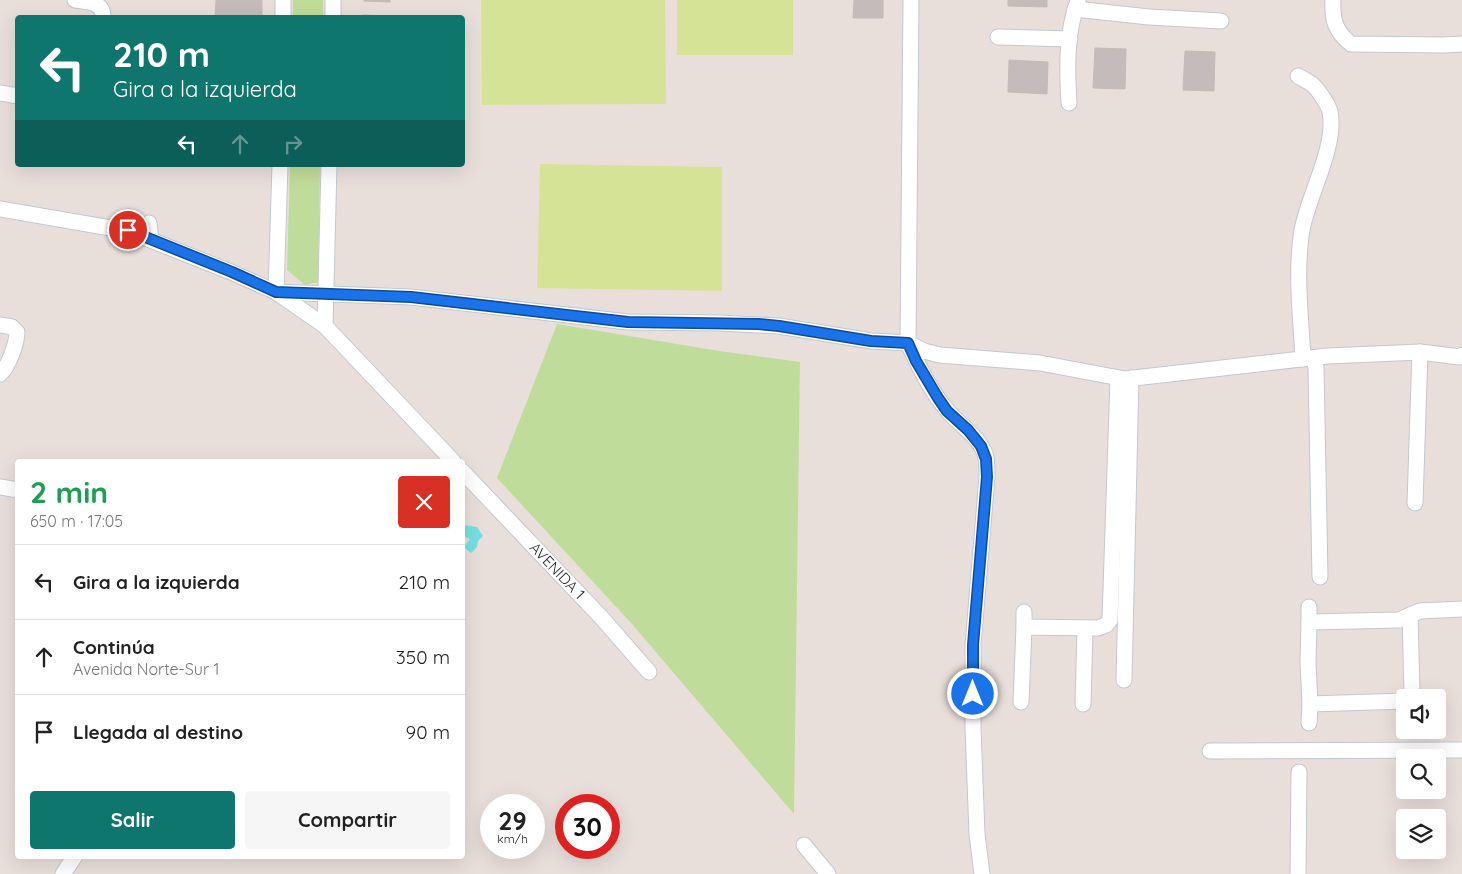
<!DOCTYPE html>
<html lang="es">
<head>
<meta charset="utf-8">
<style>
	:root { --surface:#fff; --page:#f6f6f6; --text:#222; --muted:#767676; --line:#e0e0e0; --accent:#0f766e }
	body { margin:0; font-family:Quicksand,sans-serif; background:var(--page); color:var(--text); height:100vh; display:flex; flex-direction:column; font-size:19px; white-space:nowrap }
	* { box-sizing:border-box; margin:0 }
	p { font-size:16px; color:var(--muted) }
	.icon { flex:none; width:28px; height:28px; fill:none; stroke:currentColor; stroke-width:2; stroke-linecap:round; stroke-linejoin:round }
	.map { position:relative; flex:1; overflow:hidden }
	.drawer { position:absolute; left:15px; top:459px; width:450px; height:400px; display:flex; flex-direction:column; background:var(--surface); border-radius:5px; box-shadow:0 5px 20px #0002 }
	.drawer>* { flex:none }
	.top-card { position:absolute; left:15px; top:15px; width:450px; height:152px; border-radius:5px; box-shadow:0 5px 20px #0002; background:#0f766e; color:#fff; overflow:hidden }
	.buttons { position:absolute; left:1396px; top:689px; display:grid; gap:10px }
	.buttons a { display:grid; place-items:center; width:50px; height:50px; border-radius:5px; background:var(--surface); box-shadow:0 5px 20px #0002; font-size:25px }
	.speed { position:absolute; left:480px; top:794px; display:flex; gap:10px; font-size:25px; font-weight:700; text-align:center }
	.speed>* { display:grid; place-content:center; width:65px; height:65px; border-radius:50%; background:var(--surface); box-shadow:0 5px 20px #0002; line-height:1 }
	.speed small { font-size:12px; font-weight:400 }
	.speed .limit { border:8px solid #d22; background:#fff; color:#111 }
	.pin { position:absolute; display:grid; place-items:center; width:42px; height:42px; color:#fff; margin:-21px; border:2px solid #fff; border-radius:50%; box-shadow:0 1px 5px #0007 }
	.me { position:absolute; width:55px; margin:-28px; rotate:0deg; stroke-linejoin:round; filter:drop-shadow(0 0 4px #0008) }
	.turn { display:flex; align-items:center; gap:18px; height:105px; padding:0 15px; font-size:22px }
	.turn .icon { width:65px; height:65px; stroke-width:2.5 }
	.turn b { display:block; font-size:35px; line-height:42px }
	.lanes { display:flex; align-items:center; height:48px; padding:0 15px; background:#0003; justify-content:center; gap:25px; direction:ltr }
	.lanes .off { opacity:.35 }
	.round { display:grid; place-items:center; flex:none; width:52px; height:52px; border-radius:5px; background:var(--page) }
	.headline { display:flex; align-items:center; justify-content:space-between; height:85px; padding:0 15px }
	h1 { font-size:30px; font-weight:800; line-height:38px; color:#1e9e55 }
	.primary-button { display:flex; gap:10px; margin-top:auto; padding:10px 15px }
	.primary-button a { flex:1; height:58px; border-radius:5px; background:var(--accent); color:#fff; font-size:20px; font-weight:800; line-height:58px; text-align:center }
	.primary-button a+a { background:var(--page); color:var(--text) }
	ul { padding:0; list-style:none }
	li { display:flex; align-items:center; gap:15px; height:75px; padding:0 15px; border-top:1px solid var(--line) }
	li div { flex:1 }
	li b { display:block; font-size:19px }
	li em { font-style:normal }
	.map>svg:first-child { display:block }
	.green { fill:#c0dc9a }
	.pitch { fill:#d4e396 }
	.water { fill:#74e0e4 }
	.building { fill:#c4bcba; stroke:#c4bbb4 }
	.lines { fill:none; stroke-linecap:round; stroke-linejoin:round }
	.minor-casing { stroke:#c2c8d0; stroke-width:17 }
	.minor { stroke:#fff; stroke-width:15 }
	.route-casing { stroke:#114b97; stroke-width:12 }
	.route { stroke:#1a73e8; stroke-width:9 }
	.labels { text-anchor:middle; stroke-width:5; stroke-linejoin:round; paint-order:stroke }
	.street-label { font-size:15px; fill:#272727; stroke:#fff }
</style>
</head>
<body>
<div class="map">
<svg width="1462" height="874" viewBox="0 0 1462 874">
	<rect width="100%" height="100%" fill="#e9dfda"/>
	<g class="green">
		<rect x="293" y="0" width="30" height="17"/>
		<polygon points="290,165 320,165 318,282 305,285 287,270"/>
		<polygon points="557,324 719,351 800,362 794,814 632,624 497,478"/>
	</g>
	<g class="pitch">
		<polygon points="481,0 665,0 666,104 482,105"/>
		<rect x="677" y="0" width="116" height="55"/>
		<polygon points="540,164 722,167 722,291 537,288"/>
	</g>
	<polygon class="water" points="464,525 477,527 483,536 478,541 477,547 471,553 464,547 470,539 463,536 463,528"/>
	<g class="building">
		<polygon points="216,0 262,0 262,15 260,18 216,18 215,17"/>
		<polygon points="364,0 390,0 390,2 364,1"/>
		<polygon points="854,0 883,0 883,18 853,18"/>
		<polygon points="1008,0 1047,0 1047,7 1008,6"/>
		<polygon points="363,15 390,16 390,18 363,18"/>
		<polygon points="1095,48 1126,49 1125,89 1093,88"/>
		<polygon points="1185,51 1215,52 1214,91 1183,90"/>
		<polygon points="1009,60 1048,62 1047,94 1008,92"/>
	</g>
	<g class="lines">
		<g class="minor-casing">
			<g id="minor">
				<path d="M 75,0 C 87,2 104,1 103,18"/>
				<path d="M 911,0 L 908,343 C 917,363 932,393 947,410 C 960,426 980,436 986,457 C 987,463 987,470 987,477 L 973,645 L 973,728 L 977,834 L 982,874"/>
				<path d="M 1333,0 C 1332,20 1335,31 1351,44 L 1444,45 L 1462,44"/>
				<polyline points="1075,9 1149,17 1221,21"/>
				<polyline points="283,18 283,0"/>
				<polyline points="333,18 333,0"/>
				<polyline points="998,37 1070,39"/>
				<path d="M 1298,76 C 1303,79 1310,82 1314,86 C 1319,91 1329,106 1330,112 C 1337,146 1308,196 1302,230 C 1295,272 1301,317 1303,359"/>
				<polyline points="0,93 18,96"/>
				<path d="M 1069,103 C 1067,70 1066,32 1078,1"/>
				<polyline points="0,209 128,231 231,272 276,292 325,326 453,461"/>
				<polyline points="149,223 151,240"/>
				<polyline points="276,292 411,297 628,322 719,323 779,326 871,341 908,343 924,351 940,355 1040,363 1125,379 1328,356 1420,352 1460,357 1462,355"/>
				<polyline points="276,292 280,165"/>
				<path d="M 0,325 L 12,327 L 17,332 C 17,343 8,368 0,374"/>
				<polyline points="325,326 329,165"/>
				<polyline points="1314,358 1316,368 1320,577"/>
				<path id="s1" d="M 462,471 L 601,617 L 649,672"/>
				<polyline points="0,487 18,490"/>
				<polyline points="1415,503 1420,352"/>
				<polyline points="1410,615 1412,693 1410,698"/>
				<polyline points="1309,622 1309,607"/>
				<polyline points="1024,627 1024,612"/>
				<polyline points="1124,680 1131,378"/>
				<polyline points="1405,701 1310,704 1308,663 1309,622 1399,620 1420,611 1462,609"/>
				<polyline points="1021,702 1024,627 1098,628 1106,625 1110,620 1118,378"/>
				<polyline points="1083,704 1085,629"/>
				<polyline points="1309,723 1310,704"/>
				<polyline points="1210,751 1462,750"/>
				<polyline points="804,845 828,874"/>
				<polyline points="63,874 75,856"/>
				<polyline points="1298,874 1299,772"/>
			</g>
		</g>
		<use href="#minor" class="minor"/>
	</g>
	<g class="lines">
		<g class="route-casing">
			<polyline id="route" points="128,230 232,272 276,292 411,297 628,322 758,324 779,326 871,341 908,343 916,361 938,398 947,411 968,430 981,446 986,459 987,477 973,645 973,694"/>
		</g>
		<use href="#route" class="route"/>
	</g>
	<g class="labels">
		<g class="street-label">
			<text dy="5" stroke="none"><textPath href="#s1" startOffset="138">AVENIDA 1</textPath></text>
		</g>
	</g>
</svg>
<div class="buttons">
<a><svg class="icon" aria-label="sound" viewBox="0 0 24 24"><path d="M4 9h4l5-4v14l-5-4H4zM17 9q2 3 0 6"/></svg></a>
<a><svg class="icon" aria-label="search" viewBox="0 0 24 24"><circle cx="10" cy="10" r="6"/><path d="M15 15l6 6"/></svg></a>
<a><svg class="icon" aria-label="layers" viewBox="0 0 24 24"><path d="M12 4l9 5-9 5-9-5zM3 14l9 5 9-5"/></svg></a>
</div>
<div class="speed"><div>29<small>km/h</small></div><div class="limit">30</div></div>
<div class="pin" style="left:128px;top:230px;background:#d93025"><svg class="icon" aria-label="arrive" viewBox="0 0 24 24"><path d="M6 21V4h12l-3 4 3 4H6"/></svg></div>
<svg class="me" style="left:973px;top:694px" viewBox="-20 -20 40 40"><circle r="17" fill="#1a73e8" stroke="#fff" stroke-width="3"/><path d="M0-11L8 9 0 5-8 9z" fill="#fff"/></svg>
<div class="top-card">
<div class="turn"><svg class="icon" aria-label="left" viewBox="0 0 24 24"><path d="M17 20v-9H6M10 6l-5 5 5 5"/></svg><div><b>210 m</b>Gira a la izquierda</div></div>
<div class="lanes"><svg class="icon" aria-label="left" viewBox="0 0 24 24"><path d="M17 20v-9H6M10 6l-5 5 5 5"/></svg><svg class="icon off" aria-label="ahead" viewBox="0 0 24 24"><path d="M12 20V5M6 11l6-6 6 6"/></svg><svg class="icon off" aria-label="right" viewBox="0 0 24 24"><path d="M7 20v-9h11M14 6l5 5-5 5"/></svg></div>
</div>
<section class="drawer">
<div class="headline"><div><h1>2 min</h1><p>650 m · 17:05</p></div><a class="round" style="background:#d93025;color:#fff"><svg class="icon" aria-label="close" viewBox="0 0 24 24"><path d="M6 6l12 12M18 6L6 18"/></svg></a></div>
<ul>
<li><svg class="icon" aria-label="left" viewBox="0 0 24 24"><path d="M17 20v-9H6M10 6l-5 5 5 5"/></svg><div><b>Gira a la izquierda</b></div><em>210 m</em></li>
<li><svg class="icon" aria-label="ahead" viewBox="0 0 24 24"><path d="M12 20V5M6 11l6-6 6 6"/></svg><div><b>Continúa</b><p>Avenida Norte-Sur 1</p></div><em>350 m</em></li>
<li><svg class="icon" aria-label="arrive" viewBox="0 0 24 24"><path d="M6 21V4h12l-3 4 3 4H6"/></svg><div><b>Llegada al destino</b></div><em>90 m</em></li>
</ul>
<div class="primary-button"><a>Salir</a><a>Compartir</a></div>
</section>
</div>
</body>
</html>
